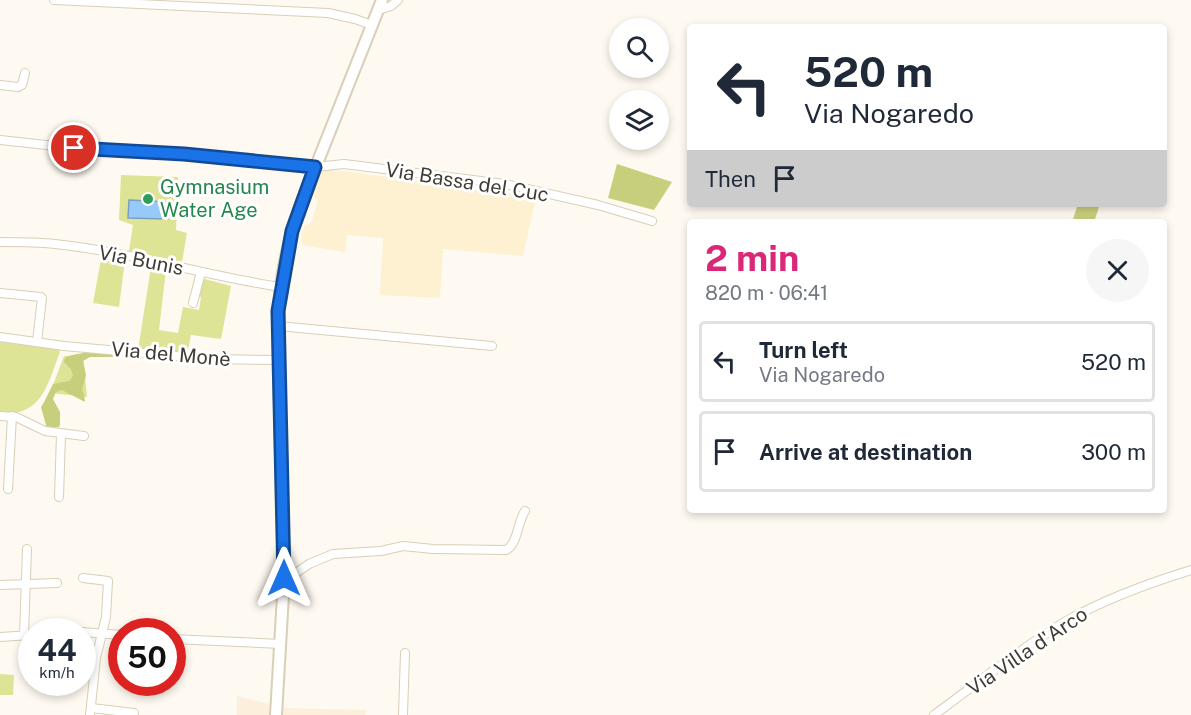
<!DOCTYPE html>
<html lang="en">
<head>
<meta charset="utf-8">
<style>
	:root { --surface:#fff; --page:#f6f6f7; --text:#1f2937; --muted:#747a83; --line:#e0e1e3; --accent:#db2777 }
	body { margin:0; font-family:"Public Sans",sans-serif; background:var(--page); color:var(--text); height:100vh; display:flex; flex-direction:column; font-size:22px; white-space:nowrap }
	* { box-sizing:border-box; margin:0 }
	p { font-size:20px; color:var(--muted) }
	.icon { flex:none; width:33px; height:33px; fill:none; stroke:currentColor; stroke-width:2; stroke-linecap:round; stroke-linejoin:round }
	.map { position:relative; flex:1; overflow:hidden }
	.sheet { position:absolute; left:687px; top:219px; width:480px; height:294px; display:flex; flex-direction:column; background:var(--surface); border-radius:6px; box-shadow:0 3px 9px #0003 }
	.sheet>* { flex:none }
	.guide { position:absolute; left:687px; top:24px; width:480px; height:183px; border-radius:6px; box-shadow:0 3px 9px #0003; background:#fff; color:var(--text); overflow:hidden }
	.controls { position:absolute; left:609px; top:18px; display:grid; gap:12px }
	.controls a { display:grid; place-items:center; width:60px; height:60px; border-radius:50%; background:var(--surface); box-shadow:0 3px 9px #0003; font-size:30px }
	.speed { position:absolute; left:18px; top:618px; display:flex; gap:12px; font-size:30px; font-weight:700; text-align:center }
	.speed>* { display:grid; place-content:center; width:78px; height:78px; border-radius:50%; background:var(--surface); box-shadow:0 3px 9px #0003; line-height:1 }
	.speed small { font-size:15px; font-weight:400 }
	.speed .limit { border:9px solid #d22; background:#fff; color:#111 }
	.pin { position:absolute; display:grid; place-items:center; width:51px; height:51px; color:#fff; margin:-26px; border:3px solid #fff; border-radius:50%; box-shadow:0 2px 6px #0007 }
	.me { position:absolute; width:66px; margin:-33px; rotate:0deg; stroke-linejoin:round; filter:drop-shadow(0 0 4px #0008) }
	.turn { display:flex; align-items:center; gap:21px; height:126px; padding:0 18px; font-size:27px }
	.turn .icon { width:78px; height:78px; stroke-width:2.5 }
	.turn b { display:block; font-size:42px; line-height:51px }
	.then { display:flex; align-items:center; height:57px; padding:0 18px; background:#0003; gap:12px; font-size:22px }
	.round { display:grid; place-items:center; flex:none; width:63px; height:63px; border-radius:32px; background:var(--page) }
	.head { display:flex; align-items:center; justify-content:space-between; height:102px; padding:0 18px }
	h1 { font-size:36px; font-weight:700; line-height:45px; color:var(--accent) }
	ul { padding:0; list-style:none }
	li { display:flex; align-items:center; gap:18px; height:81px; margin:0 12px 9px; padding:0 6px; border:3px solid var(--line); border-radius:6px }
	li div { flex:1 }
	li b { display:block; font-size:22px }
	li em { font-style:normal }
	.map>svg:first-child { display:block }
	.commercial { fill:#fcefdb }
	.built { fill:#fef1d2 }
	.green { fill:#dde496 }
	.forest { fill:#c8cf7c }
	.water { fill:#96caf8; stroke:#7c9fbd; stroke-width:1.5 }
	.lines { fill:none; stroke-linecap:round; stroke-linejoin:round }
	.minor-casing { stroke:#d9cfb8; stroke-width:10 }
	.major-casing { stroke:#d9cfb8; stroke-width:14 }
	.minor { stroke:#fff; stroke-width:8 }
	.major { stroke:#fff; stroke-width:10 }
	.route-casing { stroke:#114b97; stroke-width:15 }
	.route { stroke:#1a73e8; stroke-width:10 }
	.leisure-dot { fill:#2e9e5b; stroke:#fff; stroke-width:2 }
	.labels { text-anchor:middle; stroke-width:6; stroke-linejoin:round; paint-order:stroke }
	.street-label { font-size:20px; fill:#403c33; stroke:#fff }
	.leisure-label { font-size:20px; fill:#27864d; stroke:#fff; text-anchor:start }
</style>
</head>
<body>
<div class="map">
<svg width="1191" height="715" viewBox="0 0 1191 715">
	<rect width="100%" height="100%" fill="#fefaf1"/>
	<polygon class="commercial" points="237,696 285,708 366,710 365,715 237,715"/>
	<polygon class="built" points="322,170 344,171 536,198 523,256 443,249 440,298 380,295 383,238 347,235 345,252 302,245 301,234 304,226 311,223 318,200 312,195"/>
	<g class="green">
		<polygon points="121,175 178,177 176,230 187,233 182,262 129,251 133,225 119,220"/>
		<polygon points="102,254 125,260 119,307 93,303"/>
		<polygon points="151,267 166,270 159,330 178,333 183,307 199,310 201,297 198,296 202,280 205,279 231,286 221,339 191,335 187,355 138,350"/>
		<path d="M 0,342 L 52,347 L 57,348 L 60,352 C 51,374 45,406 19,412 C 13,413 6,412 0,411 Z"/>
		<polygon points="83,355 87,397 50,393 64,356"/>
		<polygon points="0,674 14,675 13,695 0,695"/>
	</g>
	<g class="forest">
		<polygon points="617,164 672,182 654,210 608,198"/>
		<polygon points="1078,204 1100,204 1094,222 1072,222"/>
		<path d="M 98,351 L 112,354 L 114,357 L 90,357 L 83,361 L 86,375 L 82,390 L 84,394 L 85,402 L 62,390 L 56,392 L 53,399 L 60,412 L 60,425 L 59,427 L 47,429 L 41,407 L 43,404 L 53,384 L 69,381 L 73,376 L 71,369 L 64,362 L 65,358 C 72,354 89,352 98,351 Z"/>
	</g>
	<polygon class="water" points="129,200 168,202 168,219 128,218"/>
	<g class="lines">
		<g class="minor-casing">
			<g id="minor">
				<polyline points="54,0 328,13 355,19 372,25"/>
				<polyline points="378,10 391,6 398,0"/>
				<polyline points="0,85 18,87 22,85 25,73"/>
				<polyline points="0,140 74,148 184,154 315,167 344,164 505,184 598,205 652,221"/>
				<path d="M 0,242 C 18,242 37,242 55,244 C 131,252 205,276 281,287"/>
				<polyline points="0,293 41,297 42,298 37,342"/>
				<polyline points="193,303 201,272"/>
				<polyline points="278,326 492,346"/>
				<polyline points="0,337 64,346 208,359 279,360"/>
				<polyline points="0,416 16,417 45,431 84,436"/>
				<polyline points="8,489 12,416"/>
				<polyline points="59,497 61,434"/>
				<polyline points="83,578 108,581 106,617 96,658 90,715"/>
				<path d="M 284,578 L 290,577 L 309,564 L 333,554 L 381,551 L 403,546 L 433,549 L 506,550 C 518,544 517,523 525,511"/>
				<polyline points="0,585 57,583"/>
				<polyline points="82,632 122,635"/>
				<polyline points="24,635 27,549"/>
				<polyline points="0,637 32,635"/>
				<polyline points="172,639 281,644"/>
				<polyline points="91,708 134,713"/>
				<polyline points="403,715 405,653"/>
				<path d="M 934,715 C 978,683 1021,648 1068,620 C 1107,598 1149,583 1191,570"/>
			</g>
		</g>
		<g class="major-casing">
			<path id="major" d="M 276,715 L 284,578 L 278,326 C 279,285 287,243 301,204 L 382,0"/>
		</g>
		<use href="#minor" class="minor"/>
		<use href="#major" class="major"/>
	</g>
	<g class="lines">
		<g class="route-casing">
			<polyline id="route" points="74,148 184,154 315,167 292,231 278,311 284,578"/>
		</g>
		<use href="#route" class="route"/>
	</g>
	<circle class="leisure-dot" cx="148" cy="199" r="6"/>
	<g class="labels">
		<g class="street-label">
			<text transform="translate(467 182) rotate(9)" y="7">Via Bassa del Cuc</text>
			<text transform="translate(141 260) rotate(11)" y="7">Via Bunis</text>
			<text transform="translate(171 354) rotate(5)" y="7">Via del Monè</text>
			<text transform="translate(1027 651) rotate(-34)" y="7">Via Villa d'Arco</text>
		</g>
		<g class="leisure-label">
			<text x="160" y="194">Gymnasium<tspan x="160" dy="23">Water Age</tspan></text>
		</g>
	</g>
</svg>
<div class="controls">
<a><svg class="icon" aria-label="search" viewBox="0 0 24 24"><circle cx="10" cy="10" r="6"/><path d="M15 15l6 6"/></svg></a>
<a><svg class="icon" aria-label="layers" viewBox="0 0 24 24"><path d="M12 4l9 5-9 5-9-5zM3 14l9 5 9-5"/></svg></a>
</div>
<div class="speed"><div>44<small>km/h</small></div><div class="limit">50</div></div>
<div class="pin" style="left:74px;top:148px;background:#d93025"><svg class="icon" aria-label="arrive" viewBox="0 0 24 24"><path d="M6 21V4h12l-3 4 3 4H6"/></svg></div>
<svg class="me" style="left:284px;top:578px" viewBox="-20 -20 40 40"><path d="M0-17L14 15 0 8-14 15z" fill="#1a73e8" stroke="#fff" stroke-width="4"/></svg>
<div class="guide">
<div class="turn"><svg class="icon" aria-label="left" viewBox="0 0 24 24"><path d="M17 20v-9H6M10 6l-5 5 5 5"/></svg><div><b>520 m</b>Via Nogaredo</div></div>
<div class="then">Then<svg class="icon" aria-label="arrive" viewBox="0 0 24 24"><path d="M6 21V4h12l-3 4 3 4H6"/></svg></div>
</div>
<section class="sheet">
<div class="head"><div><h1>2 min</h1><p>820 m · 06:41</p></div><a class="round"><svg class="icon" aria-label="close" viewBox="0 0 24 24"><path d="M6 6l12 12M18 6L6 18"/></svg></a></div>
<ul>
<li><svg class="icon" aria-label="left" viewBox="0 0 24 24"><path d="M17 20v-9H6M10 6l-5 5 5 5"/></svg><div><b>Turn left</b><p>Via Nogaredo</p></div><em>520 m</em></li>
<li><svg class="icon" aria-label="arrive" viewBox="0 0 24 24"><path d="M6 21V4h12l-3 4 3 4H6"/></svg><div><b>Arrive at destination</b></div><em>300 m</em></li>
</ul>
</section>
</div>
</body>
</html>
